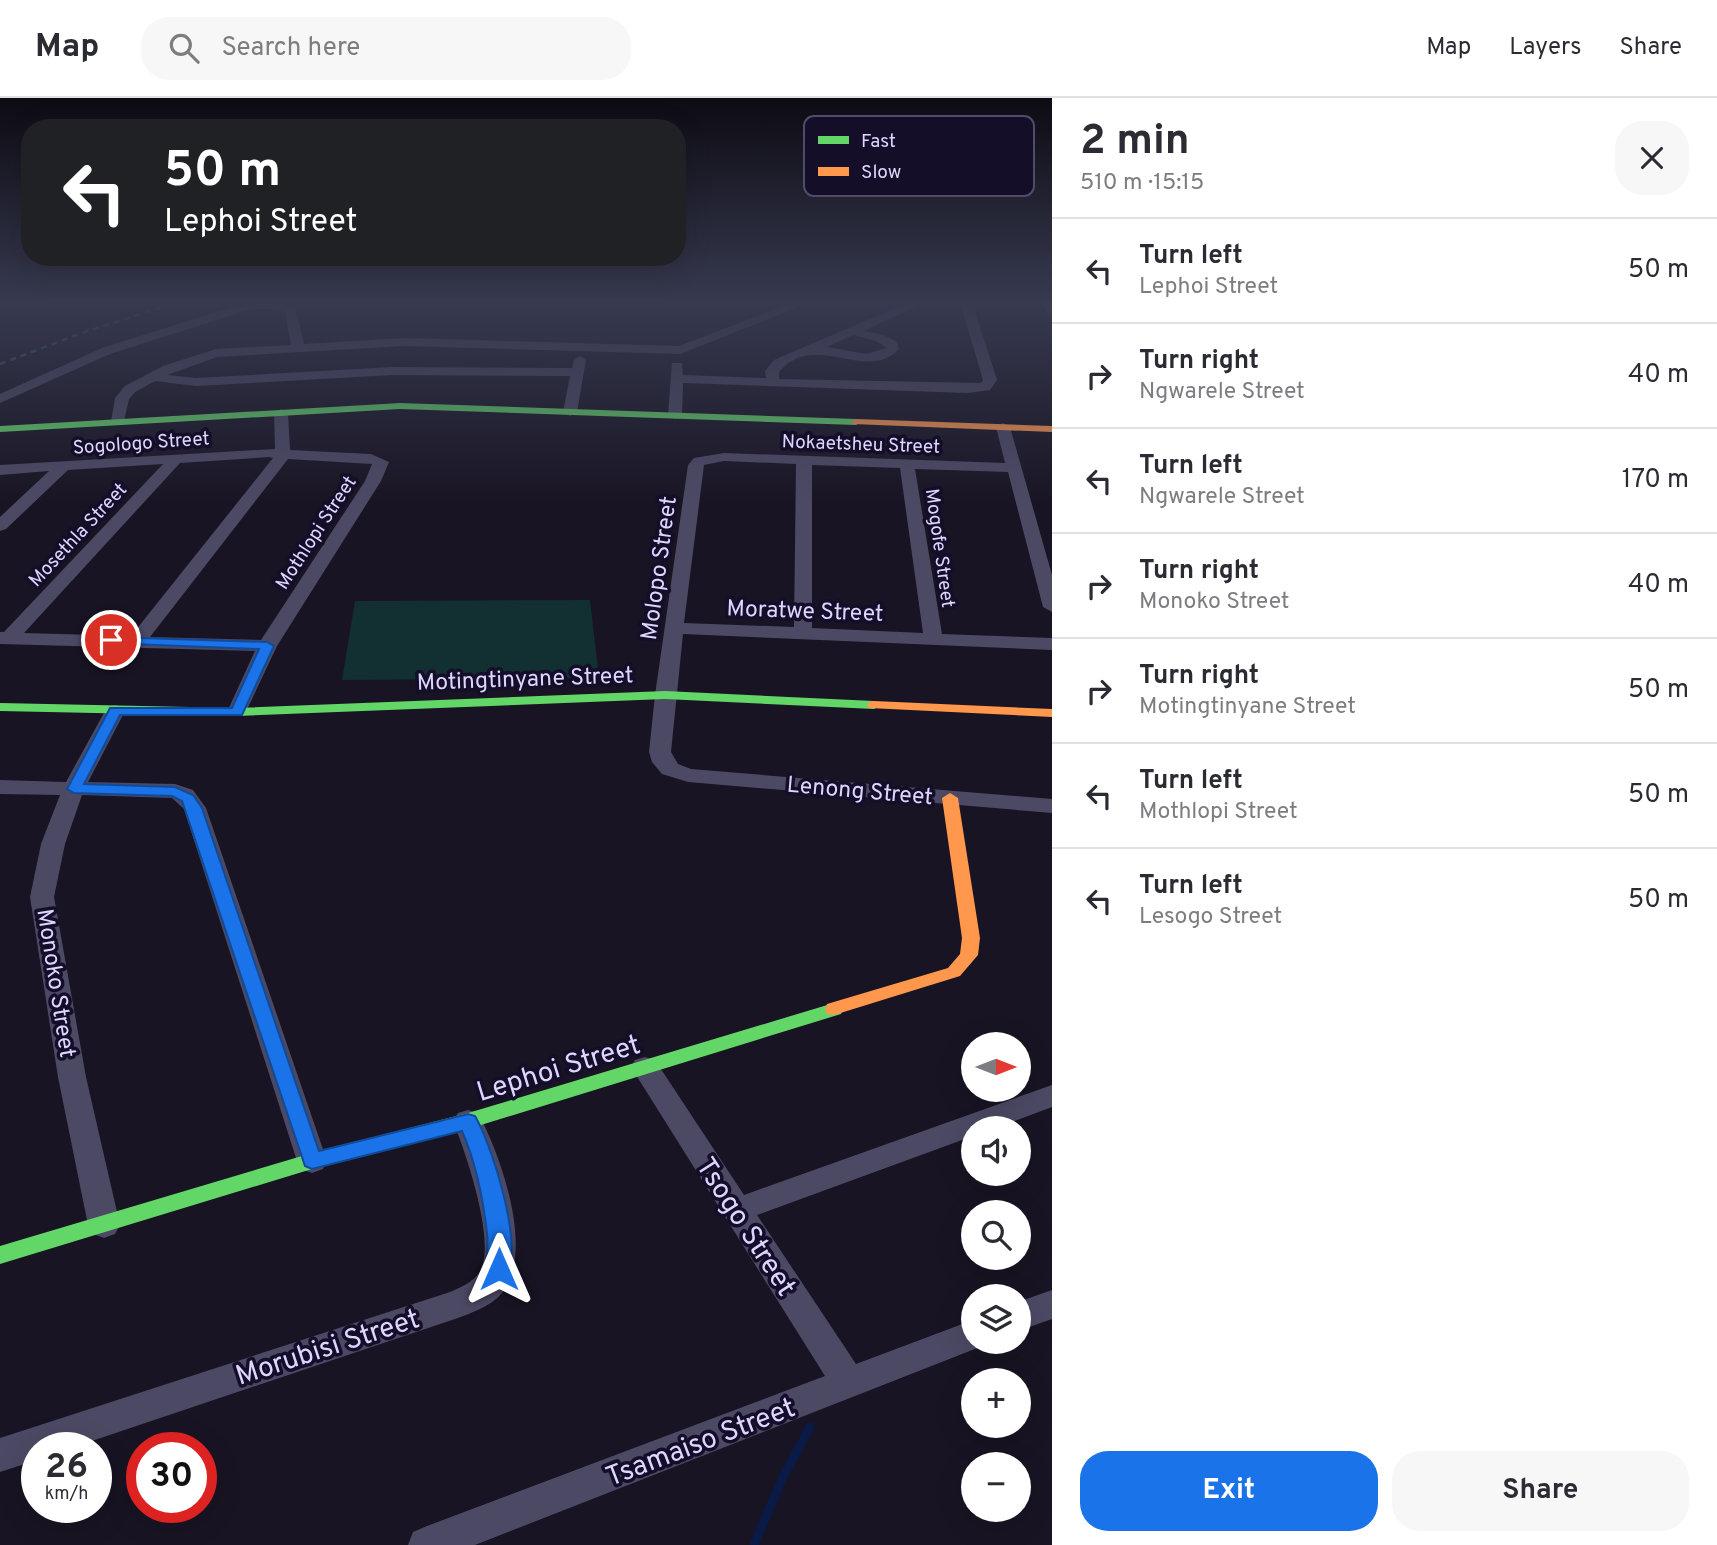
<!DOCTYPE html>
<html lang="en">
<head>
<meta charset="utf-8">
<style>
	:root { --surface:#fff; --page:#f7f7f7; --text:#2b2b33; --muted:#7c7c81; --line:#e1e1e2; --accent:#1a73e8 }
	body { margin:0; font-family:Overpass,sans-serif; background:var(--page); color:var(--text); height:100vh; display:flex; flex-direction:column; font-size:26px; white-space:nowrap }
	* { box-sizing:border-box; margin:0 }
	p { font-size:23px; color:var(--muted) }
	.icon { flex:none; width:38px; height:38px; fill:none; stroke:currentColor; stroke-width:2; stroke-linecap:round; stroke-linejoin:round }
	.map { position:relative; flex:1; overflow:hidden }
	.sheet { display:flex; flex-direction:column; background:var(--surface); width:665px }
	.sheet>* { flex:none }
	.guide { position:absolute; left:21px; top:21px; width:665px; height:147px; border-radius:28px; box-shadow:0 7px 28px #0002; background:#202124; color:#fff; overflow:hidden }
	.needle { width:46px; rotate:90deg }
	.controls { position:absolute; left:961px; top:934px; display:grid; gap:14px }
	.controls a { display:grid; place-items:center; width:70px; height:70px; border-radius:50%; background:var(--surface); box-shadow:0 7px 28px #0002; font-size:35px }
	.speed { position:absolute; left:21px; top:1334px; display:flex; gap:14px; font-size:35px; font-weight:700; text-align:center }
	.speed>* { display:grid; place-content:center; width:91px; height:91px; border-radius:50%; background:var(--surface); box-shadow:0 7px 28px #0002; line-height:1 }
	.speed small { font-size:18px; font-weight:400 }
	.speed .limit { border:10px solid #d22; background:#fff; color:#111 }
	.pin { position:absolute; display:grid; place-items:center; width:60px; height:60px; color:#fff; margin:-30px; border:4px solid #fff; border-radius:50%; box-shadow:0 2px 7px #0007 }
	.me { position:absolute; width:77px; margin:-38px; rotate:0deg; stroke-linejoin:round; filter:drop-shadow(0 0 5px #0008) }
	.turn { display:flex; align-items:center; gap:24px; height:147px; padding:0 28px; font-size:32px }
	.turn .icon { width:91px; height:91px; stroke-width:2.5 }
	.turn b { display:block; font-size:49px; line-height:60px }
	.round { display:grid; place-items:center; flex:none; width:74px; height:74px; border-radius:28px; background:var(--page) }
	.headline { display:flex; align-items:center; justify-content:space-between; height:119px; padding:0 28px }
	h1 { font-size:42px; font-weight:700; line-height:52px }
	.action { display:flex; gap:14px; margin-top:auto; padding:14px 28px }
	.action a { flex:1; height:80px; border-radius:28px; background:var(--accent); color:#fff; font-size:28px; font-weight:700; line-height:80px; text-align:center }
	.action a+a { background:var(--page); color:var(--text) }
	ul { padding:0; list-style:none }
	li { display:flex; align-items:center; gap:21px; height:105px; padding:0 28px; border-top:2px solid var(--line) }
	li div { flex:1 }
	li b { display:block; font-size:26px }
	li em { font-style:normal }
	header { display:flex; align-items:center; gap:42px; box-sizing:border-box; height:98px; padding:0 35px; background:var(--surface); border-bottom:2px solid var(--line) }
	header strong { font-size:33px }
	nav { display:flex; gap:38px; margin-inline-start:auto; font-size:24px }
	.search { width:490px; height:63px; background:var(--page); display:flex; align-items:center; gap:18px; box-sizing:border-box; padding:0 24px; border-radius:28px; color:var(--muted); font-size:26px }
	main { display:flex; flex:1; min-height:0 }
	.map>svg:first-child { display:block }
	.green { fill:#122f32 }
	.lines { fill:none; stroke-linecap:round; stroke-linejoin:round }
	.stream { stroke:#091a46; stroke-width:9 }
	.street { fill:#4c4964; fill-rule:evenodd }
	.fast { fill:#63d668; fill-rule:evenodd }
	.slow { fill:#ff974d; fill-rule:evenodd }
	.rail { stroke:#45586e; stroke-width:2.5; stroke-dasharray:6 5; stroke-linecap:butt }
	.route { fill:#1a73e8; stroke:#114b97; stroke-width:2 }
	.labels { text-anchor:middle; stroke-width:7; stroke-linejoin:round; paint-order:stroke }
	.far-street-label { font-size:19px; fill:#ded6ff; stroke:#150e29 }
	.street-label { font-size:23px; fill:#ded6ff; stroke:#150e29 }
	.near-street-label { font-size:28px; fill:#ded6ff; stroke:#150e29 }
	.key { fill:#150e29; stroke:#514a69; stroke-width:2 }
	.key-label { font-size:19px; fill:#ded6ff }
</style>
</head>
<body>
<header>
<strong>Map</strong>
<div class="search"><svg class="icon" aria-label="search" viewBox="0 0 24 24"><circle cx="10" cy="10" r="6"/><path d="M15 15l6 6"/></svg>Search here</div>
<nav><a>Map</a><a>Layers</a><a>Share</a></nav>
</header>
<main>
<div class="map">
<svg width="1052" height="1447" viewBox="0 0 1052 1447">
	<rect width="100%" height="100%" fill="#181423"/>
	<polygon class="green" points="590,502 599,580 342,582 355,503"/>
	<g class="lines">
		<polyline class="stream" points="754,1447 782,1381 810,1329"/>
		<g class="street">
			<polygon points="248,204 275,204 295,209 304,246 404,240 679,248 794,204 811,204 680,256 404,248 217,259 167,277 196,280 392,269 572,270 574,262 580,258 586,262 577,314 570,318 563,314 570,278 392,277 196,288 155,283 135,294 129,301 123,327 113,327 111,324 115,300 125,288 163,268 216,251 291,247 285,214 273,211 251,211 110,256 0,305 0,296 102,250"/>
			<path d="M 909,204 L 925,204 L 864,233 L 884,237 L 897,244 L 899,251 C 866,286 815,231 779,274 L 779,281 L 981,285 L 983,282 L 960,204 L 972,204 L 997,282 L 990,292 L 967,295 L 683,285 L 682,317 L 675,321 L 668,317 L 672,265 L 682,265 L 683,277 L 766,280 L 765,273 L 774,262 ZM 853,237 L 876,243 L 887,250 L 866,256 L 827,249 Z"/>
			<polygon points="1042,204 1052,204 1052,218 1048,217"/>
			<path d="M 281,311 L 288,315 L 290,352 L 371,356 L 389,364 L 381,383 L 277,548 L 244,618 L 230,618 L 227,614 L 255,553 L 0,546 L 0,534 L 4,534 L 163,366 L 68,372 L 6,431 L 0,433 L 0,419 L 49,373 L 0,377 L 0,367 L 275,351 L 274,315 ZM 269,359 L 273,360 L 131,538 L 24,535 L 180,365 ZM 288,361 L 372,366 L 365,383 L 261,542 L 150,539 Z"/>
			<path d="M 1003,325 L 1010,329 L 1052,477 L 1052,514 L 1043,509 L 1008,374 L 915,371 L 942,536 L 1052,540 L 1052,552 L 683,536 L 671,654 L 678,666 L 691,671 L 1052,701 L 1052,715 L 688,684 L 662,676 L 652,664 L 649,654 L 655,597 L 688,367 L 694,360 L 724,355 L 1005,365 L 996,329 ZM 724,363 L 796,366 L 794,529 L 684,525 L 704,367 ZM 812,367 L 900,370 L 923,535 L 812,530 Z"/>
			<polygon points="115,607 122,609 125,613 88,684 175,686 193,692 206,710 327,1063 323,1071 312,1075 301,1071 297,1063 184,711 172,700 82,697 65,746 54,799 86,979 120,1127 115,1136 104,1140 93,1136 88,1127 58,979 30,799 41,746 60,697 0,696 0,682 66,684 105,613 108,609"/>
			<polygon points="645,959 655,962 744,1097 1052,987 1052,1009 993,1031 973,1031 973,1038 757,1117 856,1266 973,1222 973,1244 986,1244 985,1247 475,1447 408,1447 413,1434 427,1428 825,1278 631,969 635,962"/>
			<path d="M 468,1012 L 478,1015 C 501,1057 535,1154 502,1195 C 490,1209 471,1215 455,1221 L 74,1349 L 37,1349 L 37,1362 L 0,1374 L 0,1340 L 447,1195 C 458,1191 472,1185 479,1175 C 498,1147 465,1053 453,1023 L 458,1015 Z"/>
			<polygon points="1052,1192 1052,1221 1018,1233 1018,1204"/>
		</g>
		<g class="fast">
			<polygon points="400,305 856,321 861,324 856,327 400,311 0,334 0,328"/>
			<polygon points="665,593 874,603 881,607 874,611 665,601 237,618 0,613 0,605 237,610"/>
			<polygon points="834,905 841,906 843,911 841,916 468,1031 312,1071 0,1166 0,1148 312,1055 468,1015"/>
		</g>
		<g class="slow">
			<polygon points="856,321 1052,328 1052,334 853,326 851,324"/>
			<polygon points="874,603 1052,611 1052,619 869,610 867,607 869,604"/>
			<polygon points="950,695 958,700 980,840 978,857 960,878 834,917 827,916 825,911 827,906 948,870 960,856 962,840 942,700"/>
		</g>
		<polyline class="rail" points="0,266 82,235 178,204"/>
	</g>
	<linearGradient id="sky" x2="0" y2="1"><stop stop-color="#0d0b13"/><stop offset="0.5" stop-color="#373a50"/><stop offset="1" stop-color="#373a50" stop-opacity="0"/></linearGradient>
	<rect width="1052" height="407" fill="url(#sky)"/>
	<path class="route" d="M 111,539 L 267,544 L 274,548 L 242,617 L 120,617 L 84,686 L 175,689 L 193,697 L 202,710 L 319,1053 L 468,1016 L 475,1018 C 493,1049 523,1146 507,1178 L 499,1181 L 491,1178 C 484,1166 489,1149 487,1135 C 483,1100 476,1065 462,1033 L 312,1071 L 305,1068 L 182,703 L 172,698 L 74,695 L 67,691 L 110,610 L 232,610 L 259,551 L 107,545 L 107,540 Z"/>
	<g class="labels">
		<g class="far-street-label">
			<text transform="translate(141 344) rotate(-4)" y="7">Sogologo Street</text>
			<text transform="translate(861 345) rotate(2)" y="7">Nokaetsheu Street</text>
			<text transform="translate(315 434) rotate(-57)" y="7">Mothlopi Street</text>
			<text transform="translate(77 436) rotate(-47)" y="7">Mosethla Street</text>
			<text transform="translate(941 450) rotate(82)" y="7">Mogofe Street</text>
		</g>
		<g class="street-label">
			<text transform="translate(658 470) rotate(-82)" y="8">Molopo Street</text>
			<text transform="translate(805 512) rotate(2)" y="8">Moratwe Street</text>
			<text transform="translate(525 580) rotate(-2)" y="8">Motingtinyane Street</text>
			<text transform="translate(860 692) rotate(5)" y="8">Lenong Street</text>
			<text transform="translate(57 885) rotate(81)" y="8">Monoko Street</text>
		</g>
		<g class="near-street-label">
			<text transform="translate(558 969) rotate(-17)" y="10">Lephoi Street</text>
			<text transform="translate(747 1128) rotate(57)" y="10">Tsogo Street</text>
			<text transform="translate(327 1248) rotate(-18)" y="10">Morubisi Street</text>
			<text transform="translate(700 1343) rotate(-21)" y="10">Tsamaiso Street</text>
		</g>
	</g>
	<rect x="804" y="18" width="230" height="80" rx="10" class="key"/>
	<rect x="818" y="38" width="31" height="8" fill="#63d668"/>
	<rect x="818" y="69" width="31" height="9" fill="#ff974d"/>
	<g class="key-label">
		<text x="861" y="49">Fast</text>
		<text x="861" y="80">Slow</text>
	</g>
</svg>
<div class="controls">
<a><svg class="needle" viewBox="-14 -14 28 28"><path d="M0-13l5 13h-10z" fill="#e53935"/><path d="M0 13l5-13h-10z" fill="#7c7c81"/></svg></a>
<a><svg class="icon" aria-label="sound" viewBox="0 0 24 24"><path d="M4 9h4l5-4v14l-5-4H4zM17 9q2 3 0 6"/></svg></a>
<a><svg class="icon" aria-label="search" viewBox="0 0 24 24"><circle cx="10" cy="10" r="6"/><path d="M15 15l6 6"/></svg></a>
<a><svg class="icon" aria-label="layers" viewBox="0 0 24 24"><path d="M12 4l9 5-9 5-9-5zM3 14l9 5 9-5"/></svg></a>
<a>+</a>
<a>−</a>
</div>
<div class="speed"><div>26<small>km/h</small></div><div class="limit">30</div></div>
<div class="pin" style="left:111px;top:542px;background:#d93025"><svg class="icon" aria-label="arrive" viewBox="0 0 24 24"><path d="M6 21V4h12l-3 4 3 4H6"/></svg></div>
<svg class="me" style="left:499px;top:1171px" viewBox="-20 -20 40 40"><path d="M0-17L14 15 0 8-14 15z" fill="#1a73e8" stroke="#fff" stroke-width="4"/></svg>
<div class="guide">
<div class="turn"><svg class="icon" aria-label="left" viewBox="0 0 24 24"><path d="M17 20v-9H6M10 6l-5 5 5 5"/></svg><div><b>50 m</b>Lephoi Street</div></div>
</div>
</div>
<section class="sheet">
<div class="headline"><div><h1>2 min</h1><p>510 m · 15:15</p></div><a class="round"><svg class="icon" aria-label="close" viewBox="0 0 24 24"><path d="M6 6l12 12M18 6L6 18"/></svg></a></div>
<ul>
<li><svg class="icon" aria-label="left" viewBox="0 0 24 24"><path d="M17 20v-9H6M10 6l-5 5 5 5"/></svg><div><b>Turn left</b><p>Lephoi Street</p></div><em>50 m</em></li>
<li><svg class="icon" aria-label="right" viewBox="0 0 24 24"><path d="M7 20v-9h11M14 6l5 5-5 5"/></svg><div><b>Turn right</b><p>Ngwarele Street</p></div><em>40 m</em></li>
<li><svg class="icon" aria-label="left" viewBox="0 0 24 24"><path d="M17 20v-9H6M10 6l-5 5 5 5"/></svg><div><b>Turn left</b><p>Ngwarele Street</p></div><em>170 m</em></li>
<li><svg class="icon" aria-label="right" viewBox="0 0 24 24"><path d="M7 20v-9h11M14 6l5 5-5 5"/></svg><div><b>Turn right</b><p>Monoko Street</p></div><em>40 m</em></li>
<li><svg class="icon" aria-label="right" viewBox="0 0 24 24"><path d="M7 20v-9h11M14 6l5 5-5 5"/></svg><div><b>Turn right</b><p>Motingtinyane Street</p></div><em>50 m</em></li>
<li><svg class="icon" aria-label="left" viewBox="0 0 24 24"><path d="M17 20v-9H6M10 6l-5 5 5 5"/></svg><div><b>Turn left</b><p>Mothlopi Street</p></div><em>50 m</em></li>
<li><svg class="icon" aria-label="left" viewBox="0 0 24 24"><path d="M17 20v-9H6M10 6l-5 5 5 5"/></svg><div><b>Turn left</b><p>Lesogo Street</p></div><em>50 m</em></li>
</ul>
<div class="action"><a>Exit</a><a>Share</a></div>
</section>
</main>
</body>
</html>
